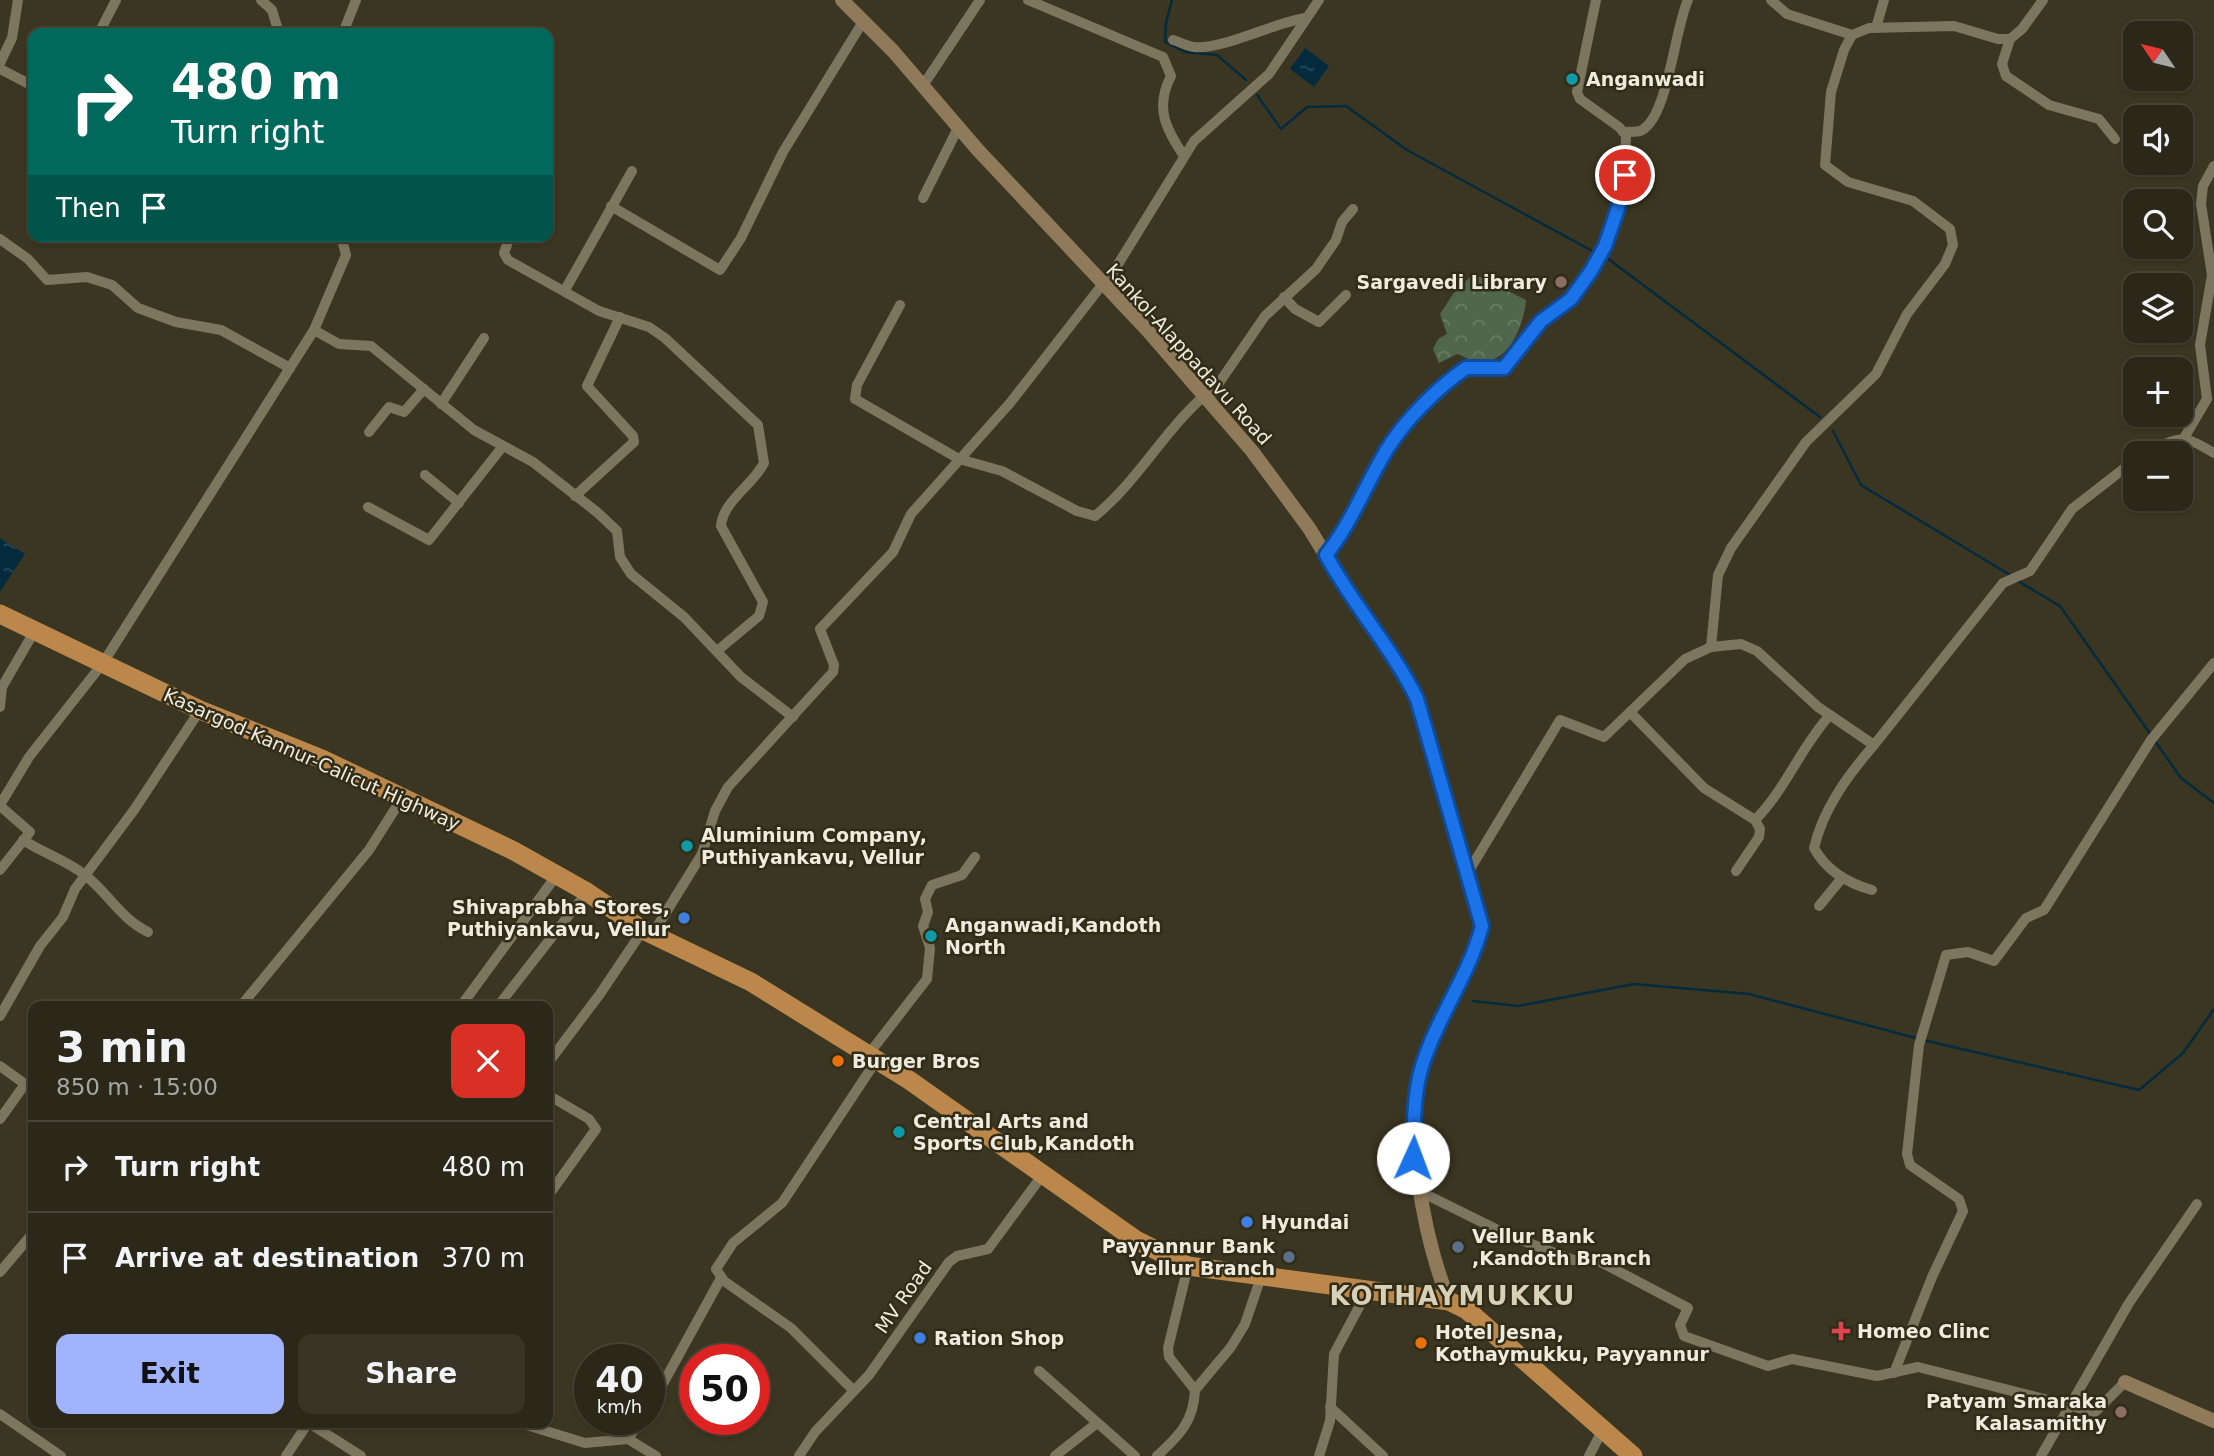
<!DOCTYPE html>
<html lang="en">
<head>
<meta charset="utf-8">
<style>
	:root { --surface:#2c2819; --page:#383426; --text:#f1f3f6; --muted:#a6a6a2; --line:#484438; --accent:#a1b3fd }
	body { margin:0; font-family:"DejaVu Sans",sans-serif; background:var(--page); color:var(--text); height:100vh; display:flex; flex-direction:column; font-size:26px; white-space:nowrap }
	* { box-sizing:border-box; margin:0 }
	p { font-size:23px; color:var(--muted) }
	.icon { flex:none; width:38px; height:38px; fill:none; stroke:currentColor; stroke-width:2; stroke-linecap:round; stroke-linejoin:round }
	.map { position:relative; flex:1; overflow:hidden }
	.drawer { position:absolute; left:28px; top:1001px; width:525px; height:427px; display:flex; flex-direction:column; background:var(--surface); border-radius:14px; box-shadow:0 2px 5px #0004,0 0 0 2px var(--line) }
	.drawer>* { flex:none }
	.banner { position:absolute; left:28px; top:28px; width:525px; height:214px; border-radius:14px; box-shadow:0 2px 5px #0004,0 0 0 2px var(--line); background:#00695c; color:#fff; overflow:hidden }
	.needle { width:46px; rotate:305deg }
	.fabs { position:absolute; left:2123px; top:21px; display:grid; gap:14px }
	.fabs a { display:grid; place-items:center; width:70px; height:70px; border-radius:14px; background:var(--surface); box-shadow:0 2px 5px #0004,0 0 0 2px var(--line); font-size:35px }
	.speed { position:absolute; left:574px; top:1344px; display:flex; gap:14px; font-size:35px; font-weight:700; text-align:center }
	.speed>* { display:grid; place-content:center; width:91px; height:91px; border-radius:50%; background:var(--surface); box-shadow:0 2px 5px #0004,0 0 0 2px var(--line); line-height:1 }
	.speed small { font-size:18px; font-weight:400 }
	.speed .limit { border:10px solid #d22; background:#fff; color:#111 }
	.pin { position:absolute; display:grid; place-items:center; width:60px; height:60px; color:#fff; margin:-30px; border:4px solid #fff; border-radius:50%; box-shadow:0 2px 7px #0007 }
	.me { position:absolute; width:77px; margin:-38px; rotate:2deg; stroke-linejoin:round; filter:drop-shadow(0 0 5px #0008) }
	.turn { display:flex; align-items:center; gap:24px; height:147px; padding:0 28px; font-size:32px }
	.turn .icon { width:91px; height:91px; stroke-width:2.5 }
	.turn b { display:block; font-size:49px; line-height:60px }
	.then { display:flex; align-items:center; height:66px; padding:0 28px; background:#0003; gap:14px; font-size:26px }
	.round { display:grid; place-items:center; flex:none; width:74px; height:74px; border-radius:14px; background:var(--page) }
	.head { display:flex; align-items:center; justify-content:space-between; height:119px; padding:0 28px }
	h1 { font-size:42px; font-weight:700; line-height:52px }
	.action { display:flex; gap:14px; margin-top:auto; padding:14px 28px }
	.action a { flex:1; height:80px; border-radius:14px; background:var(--accent); color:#111; font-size:28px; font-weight:700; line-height:80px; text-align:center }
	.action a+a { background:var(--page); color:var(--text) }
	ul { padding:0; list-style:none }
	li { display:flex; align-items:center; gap:21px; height:91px; padding:0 28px; border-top:2px solid var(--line) }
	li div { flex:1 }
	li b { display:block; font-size:26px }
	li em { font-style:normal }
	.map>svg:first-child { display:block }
	.park { fill:url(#park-crowns) }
	.water { fill:url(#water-ripples) }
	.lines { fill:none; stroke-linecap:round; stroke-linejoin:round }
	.stream { stroke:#042a3d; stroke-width:2.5 }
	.street { stroke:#7c765f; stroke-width:10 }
	.secondary { stroke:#8f7b59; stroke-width:14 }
	.highway { stroke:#bc874a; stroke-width:19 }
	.route-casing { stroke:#114b97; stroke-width:18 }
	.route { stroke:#1a73e8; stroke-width:12 }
	.culture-dot { fill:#0f9aa8; stroke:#312c17; stroke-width:2.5 }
	.education-dot { fill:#8d6e63; stroke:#312c17; stroke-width:2.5 }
	.shop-dot { fill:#3f7fe0; stroke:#312c17; stroke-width:2.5 }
	.food-dot { fill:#e8710a; stroke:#312c17; stroke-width:2.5 }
	.service-dot { fill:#5c6f8a; stroke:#312c17; stroke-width:2.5 }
	.health-dot { fill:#e0444e; stroke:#312c17; stroke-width:2.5 }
	.labels { text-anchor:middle; stroke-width:5; stroke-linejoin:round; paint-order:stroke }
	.poi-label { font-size:19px; font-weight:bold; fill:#efecdf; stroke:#312c17; text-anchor:start }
	.street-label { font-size:19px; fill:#efecdf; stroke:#312c17 }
	.district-label { font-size:26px; font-weight:bold; letter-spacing:2px; fill:#d8d1b8; stroke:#312c17 }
</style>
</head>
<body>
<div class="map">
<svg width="2214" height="1456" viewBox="0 0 2214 1456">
	<defs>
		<pattern id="park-crowns" width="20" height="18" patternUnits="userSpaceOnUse" patternTransform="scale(1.75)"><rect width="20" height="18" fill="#50674c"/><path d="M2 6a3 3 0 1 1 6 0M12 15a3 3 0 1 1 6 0" fill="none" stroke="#6a7d65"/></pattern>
		<pattern id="water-ripples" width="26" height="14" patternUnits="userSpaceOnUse" patternTransform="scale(1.75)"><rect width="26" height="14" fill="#042a3d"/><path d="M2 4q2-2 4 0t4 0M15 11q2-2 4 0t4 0" fill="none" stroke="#294959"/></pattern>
	</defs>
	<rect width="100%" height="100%" fill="#3b3621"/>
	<path class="park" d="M 1471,276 L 1480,277 L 1526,300 C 1524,324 1510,363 1479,362 C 1472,362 1464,356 1457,354 L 1439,363 L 1433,349 L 1438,339 L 1447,334 L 1440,314 L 1453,294 Z"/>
	<g class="water">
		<polygon points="1305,48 1329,66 1314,87 1290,69"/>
		<polygon points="0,538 25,554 0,592"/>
	</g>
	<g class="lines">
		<g class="stream">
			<polyline points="1172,0 1166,23 1165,42 1185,52 1217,55 1246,80"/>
			<polyline points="1257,95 1281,129 1307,107 1346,106 1407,150 1596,253"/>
			<polyline points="1607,258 1820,417"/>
			<polyline points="1833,431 1861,485 2010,575"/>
			<polyline points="2018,581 2060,606 2151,735"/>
			<polyline points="2155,741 2181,778 2214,803"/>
			<polyline points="1473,1001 1518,1006 1634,984 1749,994 1916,1038"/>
			<polyline points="1923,1040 2139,1090 2183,1053 2214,1009"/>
		</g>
		<g class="street">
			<polyline points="261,0 272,10 279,33"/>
			<path d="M 1028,0 L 1163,57 L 1171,76 C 1155,107 1165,128 1184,156"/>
			<polyline points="1771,0 1787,14 1852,35"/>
			<polyline points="1876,28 1884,0"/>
			<polyline points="99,33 116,0"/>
			<polyline points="343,33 356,0"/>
			<polyline points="2010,39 2002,64 2006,76 2049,105 2099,119 2115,139"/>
			<path d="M 1173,40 C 1180,42 1187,46 1194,47 C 1222,50 1273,23 1305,18"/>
			<polyline points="0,63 12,38 18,0"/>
			<polyline points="0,69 33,86"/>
			<polyline points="922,87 980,0"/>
			<path d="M 1623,132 C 1628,132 1635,132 1640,131 C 1668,120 1674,30 1688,0"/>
			<polyline points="923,198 958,128"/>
			<polyline points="611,206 720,270 741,238 783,152 864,20"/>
			<path d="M 510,236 L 504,253 L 508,260 L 599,311 L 649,327 L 665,338 L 758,425 L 764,463 C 753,485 723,501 721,526 L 763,602 L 759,616 L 717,651"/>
			<polyline points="0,239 28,259 47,280 87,277 112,285 138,308 176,322 221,330 290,368"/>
			<polyline points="1104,287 1194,141 1269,74 1319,0"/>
			<polyline points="565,290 632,171"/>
			<polyline points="1284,297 1295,309 1319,322 1346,295"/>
			<path d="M 900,305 L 857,385 L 855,399 L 959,459 L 1002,471 L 1077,511 L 1095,516 C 1137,482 1164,431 1205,395"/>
			<polyline points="314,330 339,344 371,346 474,430 533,462 598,513 617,531 620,557 631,574 684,617 741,677 793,717"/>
			<polyline points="1208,399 1265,316 1316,269 1336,240 1342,222 1353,209"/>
			<polyline points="441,404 484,338"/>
			<polyline points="369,432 389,407 404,412 424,389"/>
			<polyline points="2184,438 2207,399 2200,345 2212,275 2201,204 2203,186 2214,166"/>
			<path d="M 2148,453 C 2180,436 2182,434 2214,453"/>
			<polyline points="425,475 459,503"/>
			<polyline points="575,496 634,442 633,436 587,386 620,317"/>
			<polyline points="368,507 429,540 503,446"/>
			<path d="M 1326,555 C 1352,522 1365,486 1386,451 C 1404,421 1437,388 1466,368 L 1504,368 L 1541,321 L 1571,299 L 1591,271 L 1605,246 L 1619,206 L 1625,175 L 1626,135 L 1619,127 L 1580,99 L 1577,92 L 1596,0"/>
			<polyline points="1711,647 1718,575 1731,548 1806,442 1876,374 1907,314 1945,264 1953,245 1950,229 1913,201 1848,182 1825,165 1831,92 1844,50 1852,35 1869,28 1954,26 1998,39 2010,39 2022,29 2043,0"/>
			<polyline points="0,707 2,687 34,632"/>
			<polyline points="1630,712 1704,788 1755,820 1760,829 1759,837 1736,871"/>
			<polyline points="0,805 29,757 103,663 314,330 346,255 341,236"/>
			<polyline points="0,806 30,832 0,870"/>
			<path d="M 1755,820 C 1786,789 1800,748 1830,715"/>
			<path d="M 23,840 C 43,853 66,860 85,875 C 109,894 120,918 148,932"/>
			<polyline points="1467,874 1560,720 1604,737 1685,659 1711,647 1741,644 1757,651 1818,707 1874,745 2003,583 2030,571 2072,509 2135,460"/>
			<path d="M 1872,890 C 1847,883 1826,870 1814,848 C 1823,809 1848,775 1874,745"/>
			<polyline points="1819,906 1842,878"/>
			<polyline points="652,935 702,854 715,811 728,787 833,672 834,665 820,629 893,552 911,514 1010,403 1102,285"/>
			<polyline points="241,1006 369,850 402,798"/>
			<polyline points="461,1006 556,876"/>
			<polyline points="498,1006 587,892"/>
			<polyline points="0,1016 40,946 63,917 75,889 134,810 200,710"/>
			<polyline points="868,1055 927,979 930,948 923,926 928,912 925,899 932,885 962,875 975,857"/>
			<polyline points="548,1063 600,994 643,930"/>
			<polyline points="0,1066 25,1084 0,1119"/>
			<polyline points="548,1095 589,1119 596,1129 548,1196"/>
			<polyline points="1421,1192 1508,1235 1573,1260 1595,1259 1688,1308 1680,1325 1684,1336 1768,1366 1792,1359 1877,1376 1918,1367 2095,1412 2125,1382"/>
			<polyline points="0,1272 33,1233"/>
			<polyline points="1039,1371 1135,1456"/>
			<polyline points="1894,1373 1932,1277 1963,1211 1959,1199 1910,1165 1907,1154 1919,1045 1946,955 1968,952 1994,961 2026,918 2044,910 2151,740 2214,663"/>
			<polyline points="1195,1390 1231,1347 1245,1324 1261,1277"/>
			<polyline points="854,1391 791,1328 724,1281 716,1269 733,1243 782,1203 876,1061"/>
			<polyline points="1330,1407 1383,1456"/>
			<polyline points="649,1409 721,1278"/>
			<polyline points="0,1414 61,1456"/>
			<polyline points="309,1423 361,1456"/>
			<polyline points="520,1423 585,1443 628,1439 656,1456"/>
			<polyline points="628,1439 642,1419"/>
			<polyline points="286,1456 308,1423"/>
			<polyline points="799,1456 815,1432 869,1375 949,1262 957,1256 988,1249 1044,1173"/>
			<polyline points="1055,1456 1097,1423"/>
			<path d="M 1157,1456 C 1179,1436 1194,1421 1195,1390 L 1169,1357 L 1168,1348 L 1188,1266"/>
			<polyline points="1319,1456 1330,1421 1334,1354 1367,1292"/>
			<polyline points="1589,1456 1602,1431"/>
			<polyline points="2041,1456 2129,1303 2197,1204"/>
		</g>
		<g class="secondary">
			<path d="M 842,0 L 893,51 L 977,149 L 1148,331 L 1252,451 L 1309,528 L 1363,616 L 1407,679 L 1417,699 L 1482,926 C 1469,975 1439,1017 1423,1064 C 1401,1126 1425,1241 1449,1301"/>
			<polyline points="2125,1382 2214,1421"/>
		</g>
		<polyline class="highway" points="0,614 200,710 322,759 514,851 587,892 643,930 751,982 909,1080 1136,1240 1188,1266 1449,1301 1467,1310 1633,1456"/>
	</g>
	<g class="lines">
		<g class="route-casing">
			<path id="route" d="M 1413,1158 C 1414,1128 1413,1095 1422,1066 C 1437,1017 1469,976 1482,926 L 1417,699 C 1392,648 1353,605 1326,555 C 1352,522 1365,486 1386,451 C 1404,421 1437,388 1466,368 L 1504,368 L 1541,321 L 1571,299 L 1591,271 L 1605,246 L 1619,205 L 1625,175"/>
		</g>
		<use href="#route" class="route"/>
	</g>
	<g class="culture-dot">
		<circle cx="1572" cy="79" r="7"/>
		<circle cx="687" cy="846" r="7"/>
		<circle cx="931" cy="936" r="7"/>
		<circle cx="899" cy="1132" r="7"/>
	</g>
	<g class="education-dot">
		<circle cx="1561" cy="282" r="7"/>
		<circle cx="2121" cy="1412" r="7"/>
	</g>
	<g class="shop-dot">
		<circle cx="684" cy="918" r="7"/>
		<circle cx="1247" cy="1222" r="7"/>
		<circle cx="920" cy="1338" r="7"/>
	</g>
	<g class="food-dot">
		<circle cx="838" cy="1061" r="7"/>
		<circle cx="1421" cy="1343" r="7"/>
	</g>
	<g class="service-dot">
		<circle cx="1458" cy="1247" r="7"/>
		<circle cx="1289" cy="1257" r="7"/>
	</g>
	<path class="health-dot" d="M1837.5 1320.5h7v7h7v7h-7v7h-7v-7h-7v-7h7z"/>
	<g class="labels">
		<g class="poi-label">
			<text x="1586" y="86">Anganwadi</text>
			<text x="1547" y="289" text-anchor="end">Sargavedi Library</text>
			<text x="701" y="842">Aluminium Company,<tspan x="701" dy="22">Puthiyankavu, Vellur</tspan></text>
			<text x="670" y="914" text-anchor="end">Shivaprabha Stores,<tspan x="670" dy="22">Puthiyankavu, Vellur</tspan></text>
			<text x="945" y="932">Anganwadi,Kandoth<tspan x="945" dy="22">North</tspan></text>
			<text x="852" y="1068">Burger Bros</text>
			<text x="913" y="1128">Central Arts and<tspan x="913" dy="22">Sports Club,Kandoth</tspan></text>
			<text x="1261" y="1229">Hyundai</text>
			<text x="1472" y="1243">Vellur Bank<tspan x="1472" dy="22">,Kandoth Branch</tspan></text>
			<text x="1275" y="1253" text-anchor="end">Payyannur Bank<tspan x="1275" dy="22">Vellur Branch</tspan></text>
			<text x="1857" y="1338">Homeo Clinc</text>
			<text x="1435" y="1339">Hotel Jesna,<tspan x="1435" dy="22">Kothaymukku, Payyannur</tspan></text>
			<text x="934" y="1345">Ration Shop</text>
			<text x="2107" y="1408" text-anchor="end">Patyam Smaraka<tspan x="2107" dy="22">Kalasamithy</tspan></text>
		</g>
		<g class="street-label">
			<text transform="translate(1189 354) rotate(48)" y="7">Kankol-Alappadavu Road</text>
			<text transform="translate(312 759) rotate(24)" y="7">Kasargod-Kannur-Calicut Highway</text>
			<text transform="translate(903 1297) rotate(-55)" y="7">MV Road</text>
		</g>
		<g class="district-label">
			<text x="1453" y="1305">KOTHAYMUKKU</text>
		</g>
	</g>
</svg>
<div class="fabs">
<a><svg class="needle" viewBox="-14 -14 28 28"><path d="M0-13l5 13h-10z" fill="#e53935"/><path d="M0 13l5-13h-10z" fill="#a6a6a2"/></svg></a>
<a><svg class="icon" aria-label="sound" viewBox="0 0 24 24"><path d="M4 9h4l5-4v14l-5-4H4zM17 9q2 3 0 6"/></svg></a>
<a><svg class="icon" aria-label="search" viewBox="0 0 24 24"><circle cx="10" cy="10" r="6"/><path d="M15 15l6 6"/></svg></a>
<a><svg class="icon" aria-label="layers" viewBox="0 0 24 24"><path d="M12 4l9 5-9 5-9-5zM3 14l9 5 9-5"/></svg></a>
<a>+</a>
<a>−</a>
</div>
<div class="speed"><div>40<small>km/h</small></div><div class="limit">50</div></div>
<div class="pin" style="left:1625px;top:175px;background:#d93025"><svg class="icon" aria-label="arrive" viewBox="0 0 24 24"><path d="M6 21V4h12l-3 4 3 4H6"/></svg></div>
<svg class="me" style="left:1413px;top:1158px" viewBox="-20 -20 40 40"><circle r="19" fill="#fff"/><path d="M0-13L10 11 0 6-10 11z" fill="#1a73e8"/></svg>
<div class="banner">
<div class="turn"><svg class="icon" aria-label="right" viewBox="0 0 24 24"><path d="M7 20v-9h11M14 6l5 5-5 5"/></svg><div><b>480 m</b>Turn right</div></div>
<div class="then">Then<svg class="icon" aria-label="arrive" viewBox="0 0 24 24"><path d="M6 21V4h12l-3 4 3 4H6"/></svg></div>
</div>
<section class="drawer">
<div class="head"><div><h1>3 min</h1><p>850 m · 15:00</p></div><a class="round" style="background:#d93025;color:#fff"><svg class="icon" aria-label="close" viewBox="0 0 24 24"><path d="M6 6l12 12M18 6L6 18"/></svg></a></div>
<ul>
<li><svg class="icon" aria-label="right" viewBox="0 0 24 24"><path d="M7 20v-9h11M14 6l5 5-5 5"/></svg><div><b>Turn right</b></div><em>480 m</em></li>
<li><svg class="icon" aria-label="arrive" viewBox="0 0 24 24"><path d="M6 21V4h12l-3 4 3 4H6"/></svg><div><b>Arrive at destination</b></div><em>370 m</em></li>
</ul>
<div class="action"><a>Exit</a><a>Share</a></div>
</section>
</div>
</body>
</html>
